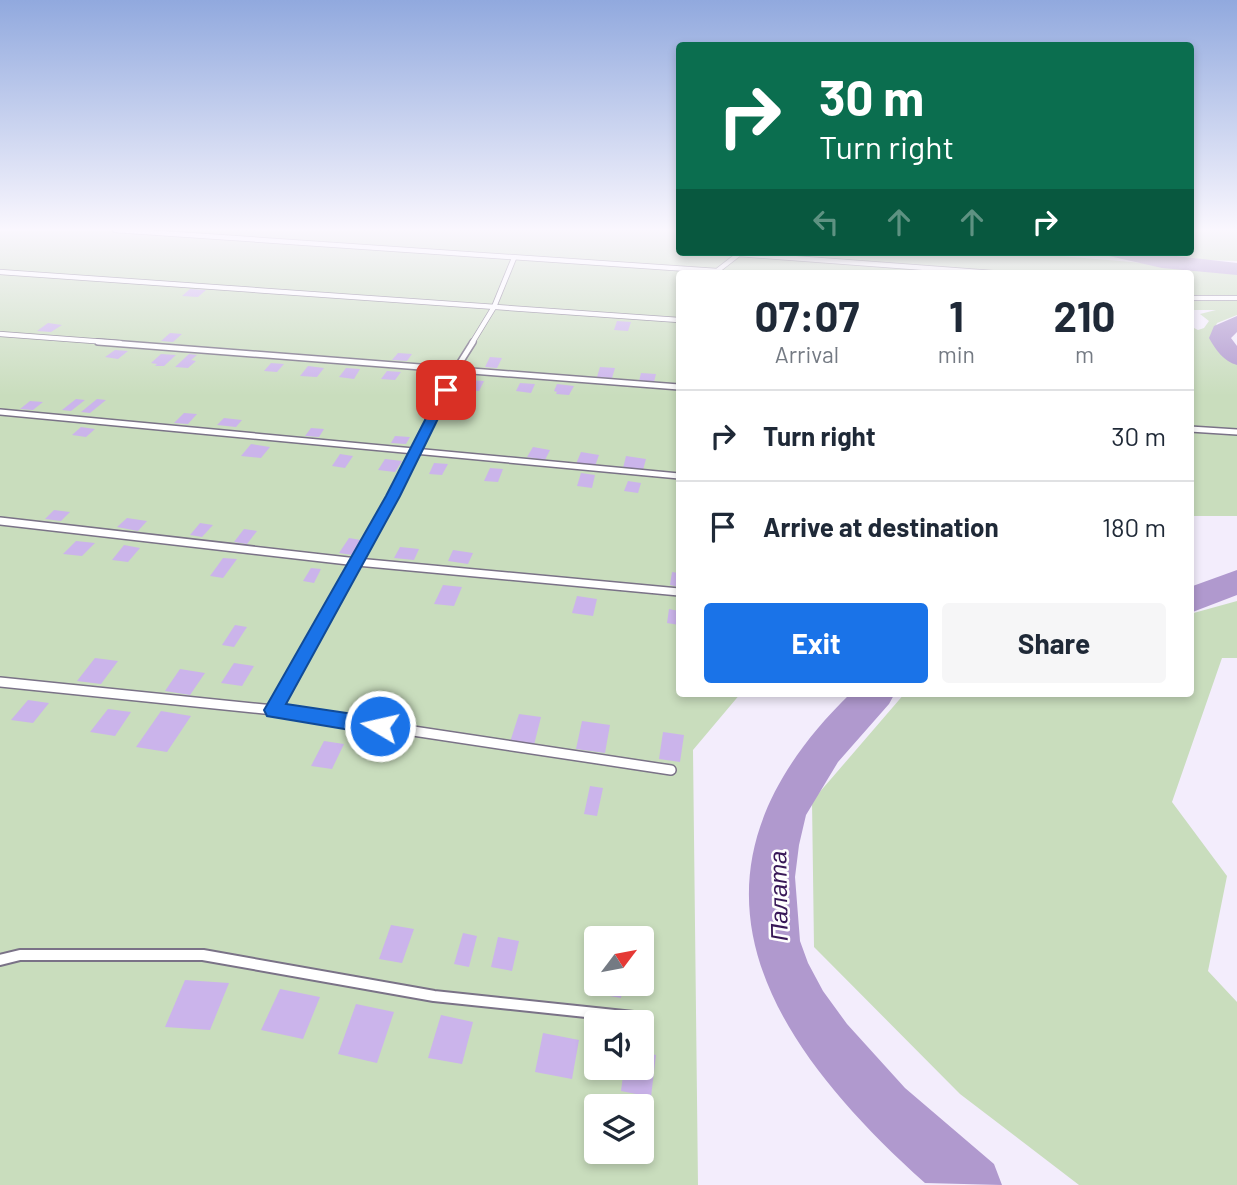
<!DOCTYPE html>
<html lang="en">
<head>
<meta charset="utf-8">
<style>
	:root { --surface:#fff; --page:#f6f6f7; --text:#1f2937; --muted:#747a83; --line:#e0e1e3; --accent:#1a73e8 }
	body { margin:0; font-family:Barlow,sans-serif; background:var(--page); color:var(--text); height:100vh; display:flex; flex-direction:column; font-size:26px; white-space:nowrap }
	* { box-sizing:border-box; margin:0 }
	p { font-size:23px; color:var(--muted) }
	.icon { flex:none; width:38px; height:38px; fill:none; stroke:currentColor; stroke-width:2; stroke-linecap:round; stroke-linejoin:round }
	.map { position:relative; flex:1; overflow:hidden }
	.sheet { position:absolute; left:676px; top:270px; width:518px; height:427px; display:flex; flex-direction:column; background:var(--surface); border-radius:7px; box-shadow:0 4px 10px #0003 }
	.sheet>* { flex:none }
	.hud { position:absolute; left:676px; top:42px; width:518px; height:214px; border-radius:7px; box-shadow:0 4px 10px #0003; background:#0b6e4f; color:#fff; overflow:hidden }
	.needle { width:46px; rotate:58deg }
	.fabs { position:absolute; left:584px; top:926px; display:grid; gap:14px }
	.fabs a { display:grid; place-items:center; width:70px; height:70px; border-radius:7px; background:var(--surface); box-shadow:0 4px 10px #0003; font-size:35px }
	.pin { position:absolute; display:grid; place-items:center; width:60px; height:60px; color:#fff; margin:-30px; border-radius:14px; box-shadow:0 4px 10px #0006 }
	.me { position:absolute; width:77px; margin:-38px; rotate:279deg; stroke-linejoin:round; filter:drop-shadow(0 0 5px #0008) }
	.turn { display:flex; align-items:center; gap:24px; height:147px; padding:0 28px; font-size:32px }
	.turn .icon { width:91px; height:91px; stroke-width:2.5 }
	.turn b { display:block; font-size:49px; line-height:60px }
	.lanes { display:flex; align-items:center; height:66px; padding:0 28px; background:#0003; justify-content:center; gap:35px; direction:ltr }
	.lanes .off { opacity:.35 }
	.eta { display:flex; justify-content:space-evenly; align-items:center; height:119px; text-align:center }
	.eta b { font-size:42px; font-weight:700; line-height:49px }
	.action { display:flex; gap:14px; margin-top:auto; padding:14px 28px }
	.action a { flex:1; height:80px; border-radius:7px; background:var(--accent); color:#fff; font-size:28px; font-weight:700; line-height:80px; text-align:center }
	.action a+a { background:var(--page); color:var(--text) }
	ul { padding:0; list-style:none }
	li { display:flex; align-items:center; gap:21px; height:91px; padding:0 28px; border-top:2px solid var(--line) }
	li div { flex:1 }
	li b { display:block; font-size:26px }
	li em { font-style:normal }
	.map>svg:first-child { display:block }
	.green { fill:#c9ddbd; fill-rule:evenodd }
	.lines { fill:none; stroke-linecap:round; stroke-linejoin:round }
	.river { fill:#b099ce; fill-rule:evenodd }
	.building { fill:#cbb4eb }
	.service-far4-casing { stroke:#7a7287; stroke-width:6 }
	.service-far3-casing { stroke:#7a7287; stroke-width:8 }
	.service-far2-casing { stroke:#7a7287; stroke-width:10 }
	.service-far1-casing { stroke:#7a7287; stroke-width:12 }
	.service-casing { stroke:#7a7287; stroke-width:14 }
	.service-far4 { stroke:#fff; stroke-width:4.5 }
	.service-far3 { stroke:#fff; stroke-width:5 }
	.service-far2 { stroke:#fff; stroke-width:7 }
	.service-far1 { stroke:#fff; stroke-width:9 }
	.service { stroke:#fff; stroke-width:10 }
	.route { fill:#1a73e8; stroke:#114b97; stroke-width:2 }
	.labels { text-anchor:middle; stroke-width:5; stroke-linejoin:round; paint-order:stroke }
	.near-water-label { font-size:24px; font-style:italic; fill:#381857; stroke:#fefefe }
</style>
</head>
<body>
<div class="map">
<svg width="1237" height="1185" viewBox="0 0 1237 1185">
	<rect width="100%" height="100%" fill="#f3edfc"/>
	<g class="green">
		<path d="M 679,230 L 679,252 L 1047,252 L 1049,255 L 1237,271 L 1237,315 L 1217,323 L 1212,336 L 1218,347 L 1237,363 L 1237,516 L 1190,516 L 1190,326 L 1198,330 L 1204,328 L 1209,321 L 1200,314 L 1216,310 L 1190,310 L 1190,273 L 679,273 L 679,693 L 741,693 L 693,750 L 698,1185 L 0,1185 L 0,231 ZM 597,938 L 642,938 L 642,984 L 597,984 ZM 597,1022 L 642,1022 L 642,1068 L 597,1068 ZM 597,1106 L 642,1106 L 642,1152 L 597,1152 Z"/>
		<polygon points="1190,230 1237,230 1237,261 1205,260 1162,252 1190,252"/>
		<polygon points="1237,601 1237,658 1222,658 1172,802 1227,876 1208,971 1237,1002 1237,1185 1079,1185 960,1094 814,947 812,801 905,693 1190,693 1190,614"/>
	</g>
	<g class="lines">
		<g class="river">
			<polygon points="1107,252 1142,252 1237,263 1237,275 1162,268 1109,256"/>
			<path d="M 1237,316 L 1237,332 L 1231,338 L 1237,346 L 1237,365 C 1223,361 1216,350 1209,338 L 1214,326 Z"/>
			<polygon points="1237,570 1237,595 1190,613 1190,587"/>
			<path d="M 851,693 L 895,693 L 889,704 L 838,762 L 806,815 L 799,845 L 795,877 L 800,941 L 808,963 L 823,991 L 847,1024 L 905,1088 L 994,1164 L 1002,1185 L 925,1183 C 761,1036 664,874 851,693 Z"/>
		</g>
	</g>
	<g class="building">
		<polygon points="190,289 206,290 198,297 182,296"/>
		<polygon points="617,321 631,322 628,331 614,330"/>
		<polygon points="48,323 62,325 51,332 37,331"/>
		<polygon points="170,333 182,334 173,342 161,341"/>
		<polygon points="115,350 128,351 118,359 105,357"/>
		<polygon points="398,353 412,354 407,361 392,360"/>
		<polygon points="161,354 176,355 164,366 155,366 157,364 151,363"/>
		<polygon points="189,354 197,355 191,360 196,361 188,368 175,367"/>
		<polygon points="490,357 502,358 497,368 485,367"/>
		<polygon points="271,363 284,364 277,372 264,371"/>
		<polygon points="308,366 324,368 317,377 300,376"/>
		<polygon points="600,367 615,368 612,378 597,377"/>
		<polygon points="346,368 360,369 354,379 339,377"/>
		<polygon points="387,371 401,372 395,380 381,379"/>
		<polygon points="641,373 656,374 654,382 639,381"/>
		<polygon points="470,380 484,381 479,391 465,390"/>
		<polygon points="520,383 535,384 531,393 516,391"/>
		<polygon points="557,384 574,386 569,395 556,394 557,392 554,391"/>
		<polygon points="76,399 85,400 71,411 62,410"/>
		<polygon points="97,399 106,400 90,413 81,412"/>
		<polygon points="30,401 43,402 33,410 20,409"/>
		<polygon points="184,413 197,414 188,424 174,423"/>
		<polygon points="224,418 242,420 236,427 217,425"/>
		<polygon points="81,427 95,429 86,437 72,435"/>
		<polygon points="311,428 324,429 319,437 305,436"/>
		<polygon points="395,436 410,437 406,444 391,443"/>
		<polygon points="251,444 270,447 261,458 241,456"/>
		<polygon points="533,447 550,450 545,460 527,457"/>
		<polygon points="581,452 599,455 595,466 576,464"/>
		<polygon points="340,454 353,456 345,468 332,466"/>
		<polygon points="626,456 646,459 643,470 623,468"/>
		<polygon points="385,459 402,461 395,472 378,470"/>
		<polygon points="434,463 448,464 442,475 429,474"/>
		<polygon points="490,468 503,469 498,482 484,481"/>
		<polygon points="581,473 595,475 592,488 577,486"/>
		<polygon points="628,481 641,483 638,493 624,491"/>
		<polygon points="54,510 70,512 61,521 45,519"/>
		<polygon points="127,518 147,521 138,531 117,527"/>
		<polygon points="200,523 213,525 202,537 190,535"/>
		<polygon points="244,529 257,531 247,544 234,542"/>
		<polygon points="349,538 361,540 352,555 339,553"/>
		<polygon points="76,541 95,543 82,556 63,554"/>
		<polygon points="124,545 140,548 128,562 112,560"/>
		<polygon points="400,547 419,549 414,560 394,558"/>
		<polygon points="453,550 473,553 468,564 448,561"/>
		<polygon points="223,558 237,559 223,578 210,576"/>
		<polygon points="311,568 321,569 314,583 303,581"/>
		<polygon points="672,572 679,573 679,587 670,585"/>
		<polygon points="443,585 462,587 454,606 434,604"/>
		<polygon points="577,596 597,599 593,616 572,613"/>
		<polygon points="669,609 679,611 679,625 667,623"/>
		<polygon points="235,625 247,627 234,647 222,645"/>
		<polygon points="95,658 118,661 101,684 77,681"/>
		<polygon points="234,663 254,666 242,686 221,683"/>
		<polygon points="180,669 205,673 190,695 165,691"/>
		<polygon points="28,700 49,703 33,723 11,720"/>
		<polygon points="108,709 131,712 115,736 90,732"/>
		<polygon points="161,711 191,716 167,752 136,747"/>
		<polygon points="519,714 541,717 534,745 510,742"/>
		<polygon points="582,721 610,725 605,753 576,749"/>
		<polygon points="663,732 684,735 680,762 659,759"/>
		<polygon points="324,741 344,744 332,769 311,766"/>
		<polygon points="590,786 603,788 597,816 584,814"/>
		<polygon points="391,925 414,929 402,963 379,959"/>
		<polygon points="463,933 477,936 469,967 454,964"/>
		<polygon points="498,937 519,941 512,971 491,967"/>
		<polygon points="593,957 597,957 597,984 623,984 621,998 587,992"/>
		<polygon points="185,980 229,983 210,1030 165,1027"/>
		<polygon points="280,989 320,997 303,1039 261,1030"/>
		<polygon points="356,1004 394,1012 377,1063 338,1054"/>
		<polygon points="441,1015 473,1022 462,1064 428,1058"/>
		<polygon points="543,1033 579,1040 572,1079 535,1072"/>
		<polygon points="642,1052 656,1055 651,1097 621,1091 624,1068 642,1068"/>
	</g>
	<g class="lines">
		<g class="service-far4-casing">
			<g id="service-far4">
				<polyline points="115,230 717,271 739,254 993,273"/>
				<polyline points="0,272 679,320"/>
				<polyline points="1190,298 1237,298"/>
				<polyline points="0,334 120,343"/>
				<polyline points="472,343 494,307 514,258"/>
			</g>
		</g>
		<g class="service-far3-casing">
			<g id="service-far3">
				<polyline points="98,342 679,387"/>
				<polyline points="0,412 679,476"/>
				<polyline points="1190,429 1237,432"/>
				<polyline points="397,486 456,369 473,342"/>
			</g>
		</g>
		<g class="service-far2-casing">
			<g id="service-far2">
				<polyline points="0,521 357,562 679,592"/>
				<polyline points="298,667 398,484"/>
			</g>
		</g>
		<g class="service-far1-casing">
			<g id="service-far1">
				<polyline points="0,682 274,710 671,770"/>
				<polyline points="274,710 299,665"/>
			</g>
		</g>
		<g class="service-casing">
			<polyline id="service" points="0,960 20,955 203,955 434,996 643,1018"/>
		</g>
		<use href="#service-far4" class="service-far4"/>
		<use href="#service-far3" class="service-far3"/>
		<use href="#service-far2" class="service-far2"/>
		<use href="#service-far1" class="service-far1"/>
		<use href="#service" class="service"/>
	</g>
	<linearGradient id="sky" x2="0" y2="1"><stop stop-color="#91a9de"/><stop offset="0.58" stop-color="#faf7fe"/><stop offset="1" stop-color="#faf7fe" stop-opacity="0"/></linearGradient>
	<rect width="1237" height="396" fill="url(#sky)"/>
	<polygon class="route" points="442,387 452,390 400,496 286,704 380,718 386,721 389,726 386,732 380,735 267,716 264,710 267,705 386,496"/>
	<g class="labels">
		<g class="near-water-label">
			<text transform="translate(779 896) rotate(-91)" y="8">Палата</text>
		</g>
	</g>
</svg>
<div class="fabs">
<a><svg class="needle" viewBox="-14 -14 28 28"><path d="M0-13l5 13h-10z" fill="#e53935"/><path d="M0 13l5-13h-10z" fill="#747a83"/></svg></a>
<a><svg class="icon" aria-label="sound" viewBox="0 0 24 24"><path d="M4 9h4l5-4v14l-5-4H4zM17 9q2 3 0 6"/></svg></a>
<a><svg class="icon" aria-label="layers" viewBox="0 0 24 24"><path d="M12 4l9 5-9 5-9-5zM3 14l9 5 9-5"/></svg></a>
</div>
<div class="pin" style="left:446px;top:390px;background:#d93025"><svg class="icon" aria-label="arrive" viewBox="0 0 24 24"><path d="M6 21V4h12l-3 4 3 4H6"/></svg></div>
<svg class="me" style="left:380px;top:726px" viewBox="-20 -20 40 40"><circle r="17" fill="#1a73e8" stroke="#fff" stroke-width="3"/><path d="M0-11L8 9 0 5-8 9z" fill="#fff"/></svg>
<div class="hud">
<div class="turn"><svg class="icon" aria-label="right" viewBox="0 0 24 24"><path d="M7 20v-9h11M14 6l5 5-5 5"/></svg><div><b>30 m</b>Turn right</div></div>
<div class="lanes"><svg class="icon off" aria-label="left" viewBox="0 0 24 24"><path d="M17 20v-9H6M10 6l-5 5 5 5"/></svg><svg class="icon off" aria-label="ahead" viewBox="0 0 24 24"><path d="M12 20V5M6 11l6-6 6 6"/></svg><svg class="icon off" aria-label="ahead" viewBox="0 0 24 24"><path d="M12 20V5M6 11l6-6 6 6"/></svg><svg class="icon" aria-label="right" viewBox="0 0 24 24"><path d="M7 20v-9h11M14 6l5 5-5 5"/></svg></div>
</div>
<section class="sheet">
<div class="eta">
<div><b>07:07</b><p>Arrival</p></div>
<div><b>1</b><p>min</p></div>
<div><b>210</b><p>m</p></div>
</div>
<ul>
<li><svg class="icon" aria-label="right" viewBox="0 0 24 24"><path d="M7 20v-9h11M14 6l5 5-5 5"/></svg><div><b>Turn right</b></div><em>30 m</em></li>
<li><svg class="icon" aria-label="arrive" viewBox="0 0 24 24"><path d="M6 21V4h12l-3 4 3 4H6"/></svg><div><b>Arrive at destination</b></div><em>180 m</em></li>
</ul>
<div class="action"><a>Exit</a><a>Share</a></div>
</section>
</div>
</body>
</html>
